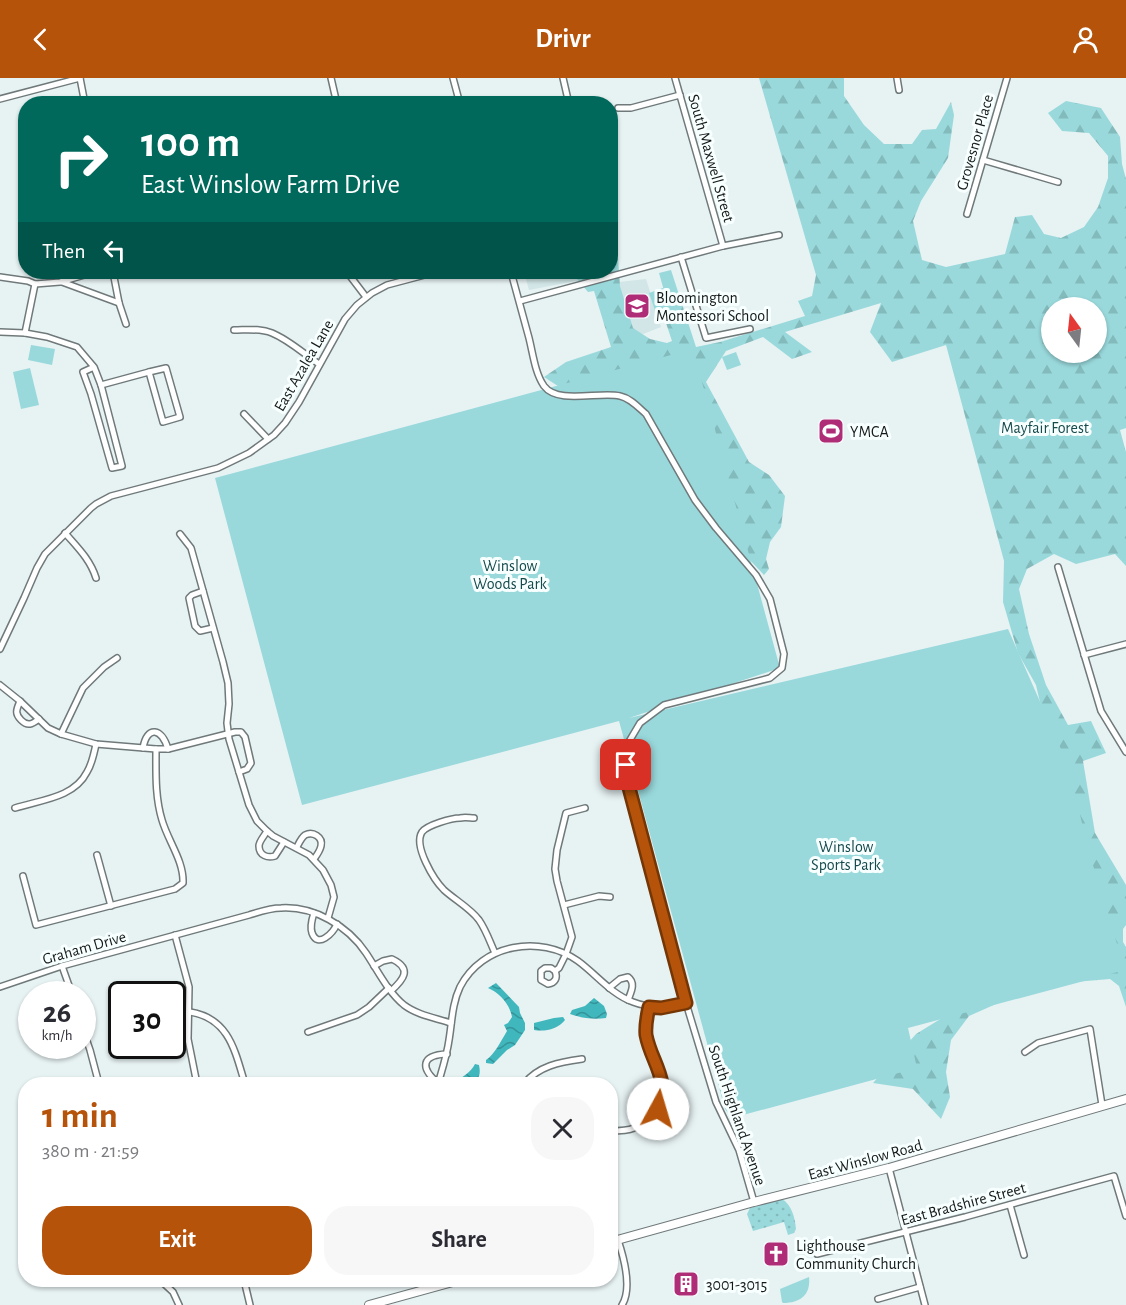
<!DOCTYPE html>
<html lang="en">
<head>
<meta charset="utf-8">
<style>
	:root { --surface:#fff; --page:#f7f7f7; --text:#2b2b33; --muted:#7c7c81; --accent:#b45309 }
	body { margin:0; font-family:"Alegreya Sans",sans-serif; background:var(--page); color:var(--text); height:100vh; display:flex; flex-direction:column; font-size:22px; white-space:nowrap }
	* { box-sizing:border-box; margin:0 }
	p { font-size:20px; color:var(--muted) }
	.icon { flex:none; width:33px; height:33px; fill:none; stroke:currentColor; stroke-width:2; stroke-linecap:round; stroke-linejoin:round }
	.map { position:relative; flex:1; overflow:hidden }
	.details { position:absolute; left:18px; top:999px; width:600px; height:210px; display:flex; flex-direction:column; background:var(--surface); border-radius:24px; box-shadow:0 2px 4px #0004 }
	.details>* { flex:none }
	.top-card { position:absolute; left:18px; top:18px; width:600px; height:183px; border-radius:24px; box-shadow:0 2px 4px #0004; background:#00695c; color:#fff; overflow:hidden }
	.needle { width:39px; rotate:345deg }
	.tools { position:absolute; left:1041px; top:219px; display:grid; gap:12px }
	.tools a { display:grid; place-items:center; width:66px; height:66px; border-radius:50%; background:var(--surface); box-shadow:0 2px 4px #0004; font-size:30px }
	.speed { position:absolute; left:18px; top:903px; display:flex; gap:12px; font-size:30px; font-weight:700; text-align:center }
	.speed>* { display:grid; place-content:center; width:78px; height:78px; border-radius:50%; background:var(--surface); box-shadow:0 2px 4px #0004; line-height:1 }
	.speed small { font-size:15px; font-weight:400 }
	.speed .limit { border:3px solid #111; border-radius:9px; background:#fff; color:#111 }
	.pin { position:absolute; display:grid; place-items:center; width:51px; height:51px; color:#fff; margin:-26px; border-radius:12px; box-shadow:0 3px 9px #0006 }
	.me { position:absolute; width:66px; margin:-33px; rotate:6deg; stroke-linejoin:round; filter:drop-shadow(0 0 4px #0008) }
	.turn { display:flex; align-items:center; gap:21px; height:126px; padding:0 24px; font-size:27px }
	.turn .icon { width:78px; height:78px; stroke-width:2.5 }
	.turn b { display:block; font-size:42px; line-height:51px }
	.then { display:flex; align-items:center; height:57px; padding:0 24px; background:#0003; gap:12px; font-size:22px }
	.round { display:grid; place-items:center; flex:none; width:63px; height:63px; border-radius:24px; background:var(--page) }
	.overview { display:flex; align-items:center; justify-content:space-between; height:102px; padding:0 24px }
	h1 { font-size:36px; font-weight:700; line-height:45px; color:var(--accent) }
	.action { display:flex; gap:12px; margin-top:auto; padding:12px 24px }
	.action a { flex:1; height:69px; border-radius:24px; background:var(--accent); color:#fff; font-size:24px; font-weight:700; line-height:69px; text-align:center }
	.action a+a { background:var(--page); color:var(--text) }
	header { display:flex; justify-content:space-between; align-items:center; height:78px; padding:0 24px; background:var(--accent); color:#fff; font-size:27px; font-weight:700 }
	.map>svg:first-child { display:block }
	.built { fill:#d2e6e7 }
	.grass { fill:url(#grass-dots) }
	.forest { fill:url(#forest-firs); fill-rule:evenodd }
	.park { fill:#99d9dc }
	.water { fill:url(#water-waves) }
	.lines { fill:none; stroke-linecap:round; stroke-linejoin:round }
	.minor-casing { stroke:#70797a; stroke-width:8 }
	.secondary-casing { stroke:#70797a; stroke-width:10 }
	.minor { stroke:#fff; stroke-width:5 }
	.secondary { stroke:#fff; stroke-width:8 }
	.route-casing { stroke:#753606; stroke-width:15 }
	.route { stroke:#b45309; stroke-width:10 }
	.labels { text-anchor:middle; stroke-width:6; stroke-linejoin:round; paint-order:stroke }
	.street-label { font-size:16px; fill:#151919; stroke:#f8ffff }
	.poi-label { font-size:16px; fill:#151919; stroke:#f8ffff; text-anchor:start }
	.park-label { font-size:16px; fill:#164a4c; stroke:#f8ffff }
</style>
</head>
<body>
<header><svg class="icon" aria-label="back" viewBox="0 0 24 24"><path d="M15 5l-7 7 7 7"/></svg>Drivr<svg class="icon" aria-label="person" viewBox="0 0 24 24"><circle cx="12" cy="8" r="4"/><path d="M4 21q1-7 8-7t8 7"/></svg></header>
<div class="map">
<svg width="1126" height="1227" viewBox="0 0 1126 1227">
	<defs>
		<pattern id="grass-dots" width="8" height="8" patternUnits="userSpaceOnUse" patternTransform="scale(1.5)"><rect width="8" height="8" fill="#99d9dc"/><path d="M2 2h.1M6 6h.1" fill="none" stroke="#83babc" stroke-width="1.8" stroke-linecap="round"/></pattern>
		<pattern id="forest-firs" width="22" height="20" patternUnits="userSpaceOnUse" patternTransform="scale(1.5)"><rect width="22" height="20" fill="#99d9dc"/><path d="M5 1l3.5 6h-7zM16 11l3.5 6h-7z" fill="#83babc"/></pattern>
		<pattern id="water-waves" width="16" height="10" patternUnits="userSpaceOnUse" patternTransform="scale(1.5)"><rect width="16" height="10" fill="#40b7bd"/><path d="M0 5q4-4 8 0t8 0" fill="none" stroke="#349499"/></pattern>
	</defs>
	<rect width="100%" height="100%" fill="#e7f2f3"/>
	<polygon class="built" points="524,194 610,194 619,204 646,201 661,249 638,258 626,244 607,197 529,212"/>
	<path class="grass" d="M 782,1121 C 792,1127 795,1140 796,1151 L 794,1155 L 788,1157 L 784,1144 L 753,1153 L 747,1136 L 750,1130 Z"/>
	<path class="forest" d="M 759,0 L 844,0 L 844,18 L 864,47 L 884,66 L 912,66 L 922,52 L 936,51 L 951,24 L 954,37 L 948,80 L 921,123 L 913,143 L 922,182 L 946,189 L 1005,176 L 1015,139 L 1032,137 L 1044,156 L 1061,160 L 1084,149 L 1098,129 L 1108,100 L 1108,78 L 1089,55 L 1062,53 L 1048,35 L 1066,23 L 1101,30 L 1120,59 L 1122,86 L 1126,101 L 1126,350 L 1120,352 L 1126,374 L 1126,488 L 1115,476 L 1076,486 L 1054,476 L 1027,491 L 1019,511 L 1029,556 L 1046,607 L 1068,647 L 1091,643 L 1106,675 L 1083,683 L 1095,755 L 1126,807 L 1126,847 L 1123,851 L 1123,864 L 1126,869 L 1126,929 L 1119,908 L 1110,901 L 1039,907 L 969,938 L 951,962 L 946,994 L 950,1019 L 941,1041 L 913,1011 L 873,1005 L 916,956 L 968,924 L 1048,659 L 1036,607 L 1018,575 L 1003,524 L 1004,483 L 946,267 L 892,284 L 870,254 L 881,225 L 785,254 L 812,274 L 792,281 L 763,259 L 726,273 L 706,304 L 749,384 L 769,397 L 785,418 L 781,449 L 770,464 L 766,481 L 769,491 L 764,497 L 714,444 L 561,310 L 544,299 L 566,284 L 611,269 L 594,213 L 588,214 L 571,194 L 610,194 L 611,146 L 617,165 L 620,208 L 633,250 L 650,261 L 667,265 L 672,263 L 666,245 L 672,241 L 659,195 L 671,192 L 696,269 L 720,264 L 805,238 L 798,223 L 812,218 L 816,197 ZM 1052,230 L 1096,230 L 1096,274 L 1052,274 Z"/>
	<g class="park">
		<polygon points="663,210 673,240 659,244 649,215"/>
		<polygon points="31,267 55,271 52,287 28,282"/>
		<polygon points="693,271 780,590 629,640 1008,551 1068,687 1089,774 1125,892 908,950 917,990 732,1040 725,1031 619,643 302,727 215,400"/>
		<polygon points="736,274 741,287 727,292 722,279"/>
		<polygon points="30,290 39,327 21,331 13,294"/>
		<path d="M 809,1199 C 811,1217 800,1225 783,1225 L 782,1224 L 780,1211 Z"/>
	</g>
	<g class="water">
		<path d="M 496,905 L 519,929 L 520,935 L 525,945 L 525,952 L 515,967 L 507,972 L 493,986 L 486,985 L 486,982 C 494,977 501,963 507,953 L 504,947 L 508,945 L 512,939 C 510,927 500,915 488,910 Z"/>
		<path d="M 594,920 L 604,928 L 607,936 L 606,940 C 594,942 581,940 570,936 L 572,932 L 585,928 Z"/>
		<path d="M 563,939 L 565,942 C 558,951 545,954 534,952 L 534,945 L 554,940 Z"/>
		<path d="M 475,986 L 479,987 C 481,997 479,999 474,1006 L 456,1006 C 461,998 471,995 475,986 Z"/>
	</g>
	<g class="lines">
		<g class="minor-casing">
			<g id="minor">
				<polyline points="80,0 85,26"/>
				<polyline points="331,0 337,26"/>
				<polyline points="453,0 460,26"/>
				<polyline points="563,0 569,26"/>
				<polyline points="675,0 723,168"/>
				<polyline points="897,0 899,12"/>
				<polyline points="0,21 80,0"/>
				<polyline points="618,30 631,30 680,17"/>
				<polyline points="983,82 1058,104"/>
				<polyline points="967,136 1007,0"/>
				<polyline points="681,179 706,260 750,251"/>
				<polyline points="113,194 119,225 126,246"/>
				<polyline points="347,194 366,219"/>
				<path d="M 511,194 C 517,216 523,238 529,260 C 533,276 535,295 544,308 C 558,327 600,313 620,318 C 630,320 638,329 646,336 L 695,422 L 716,450 L 756,497 L 770,521 L 784,576 L 782,590 L 770,600 L 664,627 L 640,645 L 624,672 L 627,702 L 686,925 L 716,1024 L 739,1072 L 754,1124"/>
				<polyline points="0,199 28,203 35,206 60,204 95,194"/>
				<polyline points="62,204 119,225"/>
				<polyline points="520,223 723,168 779,157"/>
				<path d="M 234,252 C 246,252 260,250 272,255 C 289,262 304,276 319,286"/>
				<polyline points="0,254 25,255 47,259 77,269 94,289 101,307 122,388 112,390 91,316 83,294 94,289"/>
				<polyline points="25,255 35,206"/>
				<polygon points="166,290 180,339 163,344 149,294"/>
				<polyline points="101,307 149,294"/>
				<polyline points="244,336 268,361"/>
				<path d="M 65,455 C 77,469 90,481 96,500"/>
				<polyline points="180,456 191,470 223,584 228,605 229,626 227,645 229,661 249,727 257,743 267,753 273,758 309,777 323,792 331,807 334,819 328,840"/>
				<polyline points="1058,489 1101,633 1126,674"/>
				<polyline points="203,513 192,517 189,520 195,548 200,553 213,550"/>
				<polyline points="0,571 24,520 37,490 45,476 91,430 96,426 111,418 218,390 249,375 274,357 285,345 299,324 345,241 357,227 372,215 387,207 436,194"/>
				<polyline points="1084,577 1126,566"/>
				<polyline points="0,607 20,623 48,650 61,656 96,666 156,671 168,671 235,654 241,654 245,659 251,685 247,691 239,694"/>
				<path d="M 20,623 C 17,631 14,635 21,642 C 28,649 32,646 39,641"/>
				<polyline points="61,656 83,610 104,589 117,580"/>
				<path d="M 143,670 C 147,647 162,650 168,671"/>
				<path d="M 15,730 C 40,722 74,720 87,694 C 92,686 94,676 96,666"/>
				<path d="M 474,740 C 470,740 465,739 460,740 C 452,740 427,747 422,754 C 413,768 434,802 444,812 C 455,822 470,830 479,842 C 486,852 490,864 495,875"/>
				<path d="M 267,753 C 265,757 259,763 259,768 C 259,778 268,780 275,778 L 284,764"/>
				<path d="M 297,769 C 299,765 301,760 305,757 C 313,753 323,759 321,768 C 320,773 317,777 314,781"/>
				<polyline points="97,777 111,828"/>
				<path d="M 23,798 L 36,847 L 175,811 L 183,805 C 184,783 168,763 162,742 C 155,719 156,695 156,671"/>
				<polyline points="564,827 599,818 610,819"/>
				<path d="M 314,835 C 312,841 310,849 312,855 C 318,871 333,855 337,846"/>
				<polyline points="175,857 189,909 188,961 197,1006"/>
				<polyline points="62,888 72,916"/>
				<path d="M 374,888 L 383,883 L 392,881 C 413,891 403,902 391,913"/>
				<path d="M 555,893 L 551,890 L 545,890 L 541,893 L 541,902 L 548,906 C 555,905 558,900 555,893 L 559,890 L 566,876 L 572,859 L 557,803 L 555,791 L 557,772 L 566,735 L 585,730"/>
				<path d="M 0,909 L 62,888 L 249,837 C 259,834 270,830 281,830 C 314,828 348,848 366,875 C 378,893 388,914 404,927 C 417,937 436,940 451,945"/>
				<path d="M 609,910 L 620,901 L 628,899 C 636,905 631,914 628,922"/>
				<path d="M 190,934 C 229,940 235,973 245,1006"/>
				<polyline points="82,949 90,972 99,1006"/>
				<polyline points="308,954 357,937 369,929 389,910"/>
				<polyline points="1025,974 1038,965 1090,951 1102,1027"/>
				<path d="M 438,1005 C 420,990 421,977 447,976"/>
				<path d="M 438,1006 C 442,992 447,977 449,962 C 452,944 452,926 460,909 C 482,866 540,856 578,883 C 597,897 611,916 633,924 C 651,931 668,930 686,925"/>
				<path d="M 524,1006 C 538,988 560,984 582,981"/>
				<path d="M 650,1042 C 661,1048 672,1046 671,1031 L 668,1028 L 662,1023"/>
				<path d="M 610,1053 C 618,1053 627,1053 634,1050 C 653,1045 666,1026 663,1007 C 660,989 649,974 646,957 C 645,947 647,938 649,929"/>
				<polyline points="889,1090 925,1227"/>
				<polyline points="1010,1127 1024,1177"/>
				<path d="M 618,1162 C 624,1180 632,1211 622,1227"/>
				<polyline points="817,1176 965,1139 1114,1098 1126,1138"/>
				<polyline points="160,1202 173,1214 179,1227"/>
				<polyline points="244,1202 250,1227"/>
				<polyline points="878,1221 920,1209"/>
			</g>
		</g>
		<g class="secondary-casing">
			<g id="secondary">
				<polyline points="610,1164 754,1124 889,1090 1126,1021"/>
				<polyline points="369,1227 460,1202"/>
			</g>
		</g>
		<use href="#minor" class="minor"/>
		<use href="#secondary" class="secondary"/>
	</g>
	<g class="lines">
		<g class="route-casing">
			<path id="route" d="M 626,687 L 627,702 L 686,925 L 661,930 L 649,929 C 647,938 645,947 646,957 C 651,984 671,1002 658,1031"/>
		</g>
		<use href="#route" class="route"/>
	</g>
	<defs>
		<g id="school-square" transform="scale(1.35)"><rect x="-9" y="-9" width="18" height="18" rx="4" fill="#af2d77" stroke="#f8ffff"/><path d="M0-5L7-2L0 1L-7-2ZM-4 1L0 2.5L4 1V4Q0 6-4 4Z" fill="#fff"/></g>
		<g id="stadium-square" transform="scale(1.35)"><rect x="-9" y="-9" width="18" height="18" rx="4" fill="#af2d77" stroke="#f8ffff"/><path d="M0-5a6.5 5 0 1 0 0 10a6.5 5 0 1 0 0-10ZM-3.5-1.8h7v3.6h-7Z" fill="#fff"/></g>
		<g id="church-square" transform="scale(1.35)"><rect x="-9" y="-9" width="18" height="18" rx="4" fill="#af2d77" stroke="#f8ffff"/><path d="M-1.2-6h2.4v3.5h3.3v2.4h-3.3V6h-2.4V-.1h-3.3v-2.4h3.3Z" fill="#fff"/></g>
		<g id="building-square" transform="scale(1.35)"><rect x="-9" y="-9" width="18" height="18" rx="4" fill="#af2d77" stroke="#f8ffff"/><path d="M-4-6H4V6H1V3H-1V6H-4ZM-2.5-4.3h1.7v1.8h-1.7ZM.8-4.3h1.7v1.8H.8ZM-2.5-1h1.7V.8h-1.7ZM.8-1h1.7V.8H.8Z" fill="#fff"/></g>
	</defs>
	<g fill-rule="evenodd">
		<use href="#school-square" x="637" y="228"/>
		<use href="#stadium-square" x="831" y="353"/>
		<use href="#church-square" x="776" y="1176"/>
		<use href="#building-square" x="686" y="1206"/>
	</g>
	<g class="labels">
		<g class="street-label">
			<text transform="translate(974 64) rotate(-74)" y="6">Grovesnor Place</text>
			<text transform="translate(712 80) rotate(74)" y="6">South Maxwell Street</text>
			<text transform="translate(303 287) rotate(-60)" y="6">East Azalea Lane</text>
			<text transform="translate(84 869) rotate(-16)" y="6">Graham Drive</text>
			<text transform="translate(738 1037) rotate(71)" y="6">South Highland Avenue</text>
			<text transform="translate(865 1081) rotate(-15)" y="6">East Winslow Road</text>
			<text transform="translate(963 1125) rotate(-15)" y="6">East Bradshire Street</text>
		</g>
		<g class="poi-label">
			<text x="656" y="225">Bloomington<tspan x="656" dy="18">Montessori School</tspan></text>
			<text x="850" y="359">YMCA</text>
			<text x="796" y="1173">Lighthouse<tspan x="796" dy="18">Community Church</tspan></text>
			<text x="706" y="1212">3001-3015</text>
		</g>
		<g class="park-label">
			<text x="1045" y="355">Mayfair Forest</text>
			<text x="510" y="493">Winslow<tspan x="510" dy="18">Woods Park</tspan></text>
			<text x="846" y="774">Winslow<tspan x="846" dy="18">Sports Park</tspan></text>
		</g>
	</g>
</svg>
<div class="tools">
<a><svg class="needle" viewBox="-14 -14 28 28"><path d="M0-13l5 13h-10z" fill="#e53935"/><path d="M0 13l5-13h-10z" fill="#7c7c81"/></svg></a>
</div>
<div class="speed"><div>26<small>km/h</small></div><div class="limit">30</div></div>
<div class="pin" style="left:626px;top:687px;background:#d93025"><svg class="icon" aria-label="arrive" viewBox="0 0 24 24"><path d="M6 21V4h12l-3 4 3 4H6"/></svg></div>
<svg class="me" style="left:658px;top:1031px" viewBox="-20 -20 40 40"><circle r="19" fill="#fff"/><path d="M0-13L10 11 0 6-10 11z" fill="#b45309"/></svg>
<div class="top-card">
<div class="turn"><svg class="icon" aria-label="right" viewBox="0 0 24 24"><path d="M7 20v-9h11M14 6l5 5-5 5"/></svg><div><b>100 m</b>East Winslow Farm Drive</div></div>
<div class="then">Then<svg class="icon" aria-label="left" viewBox="0 0 24 24"><path d="M17 20v-9H6M10 6l-5 5 5 5"/></svg></div>
</div>
<section class="details">
<div class="overview"><div><h1>1 min</h1><p>380 m · 21:59</p></div><a class="round"><svg class="icon" aria-label="close" viewBox="0 0 24 24"><path d="M6 6l12 12M18 6L6 18"/></svg></a></div>
<div class="action"><a>Exit</a><a>Share</a></div>
</section>
</div>
</body>
</html>
